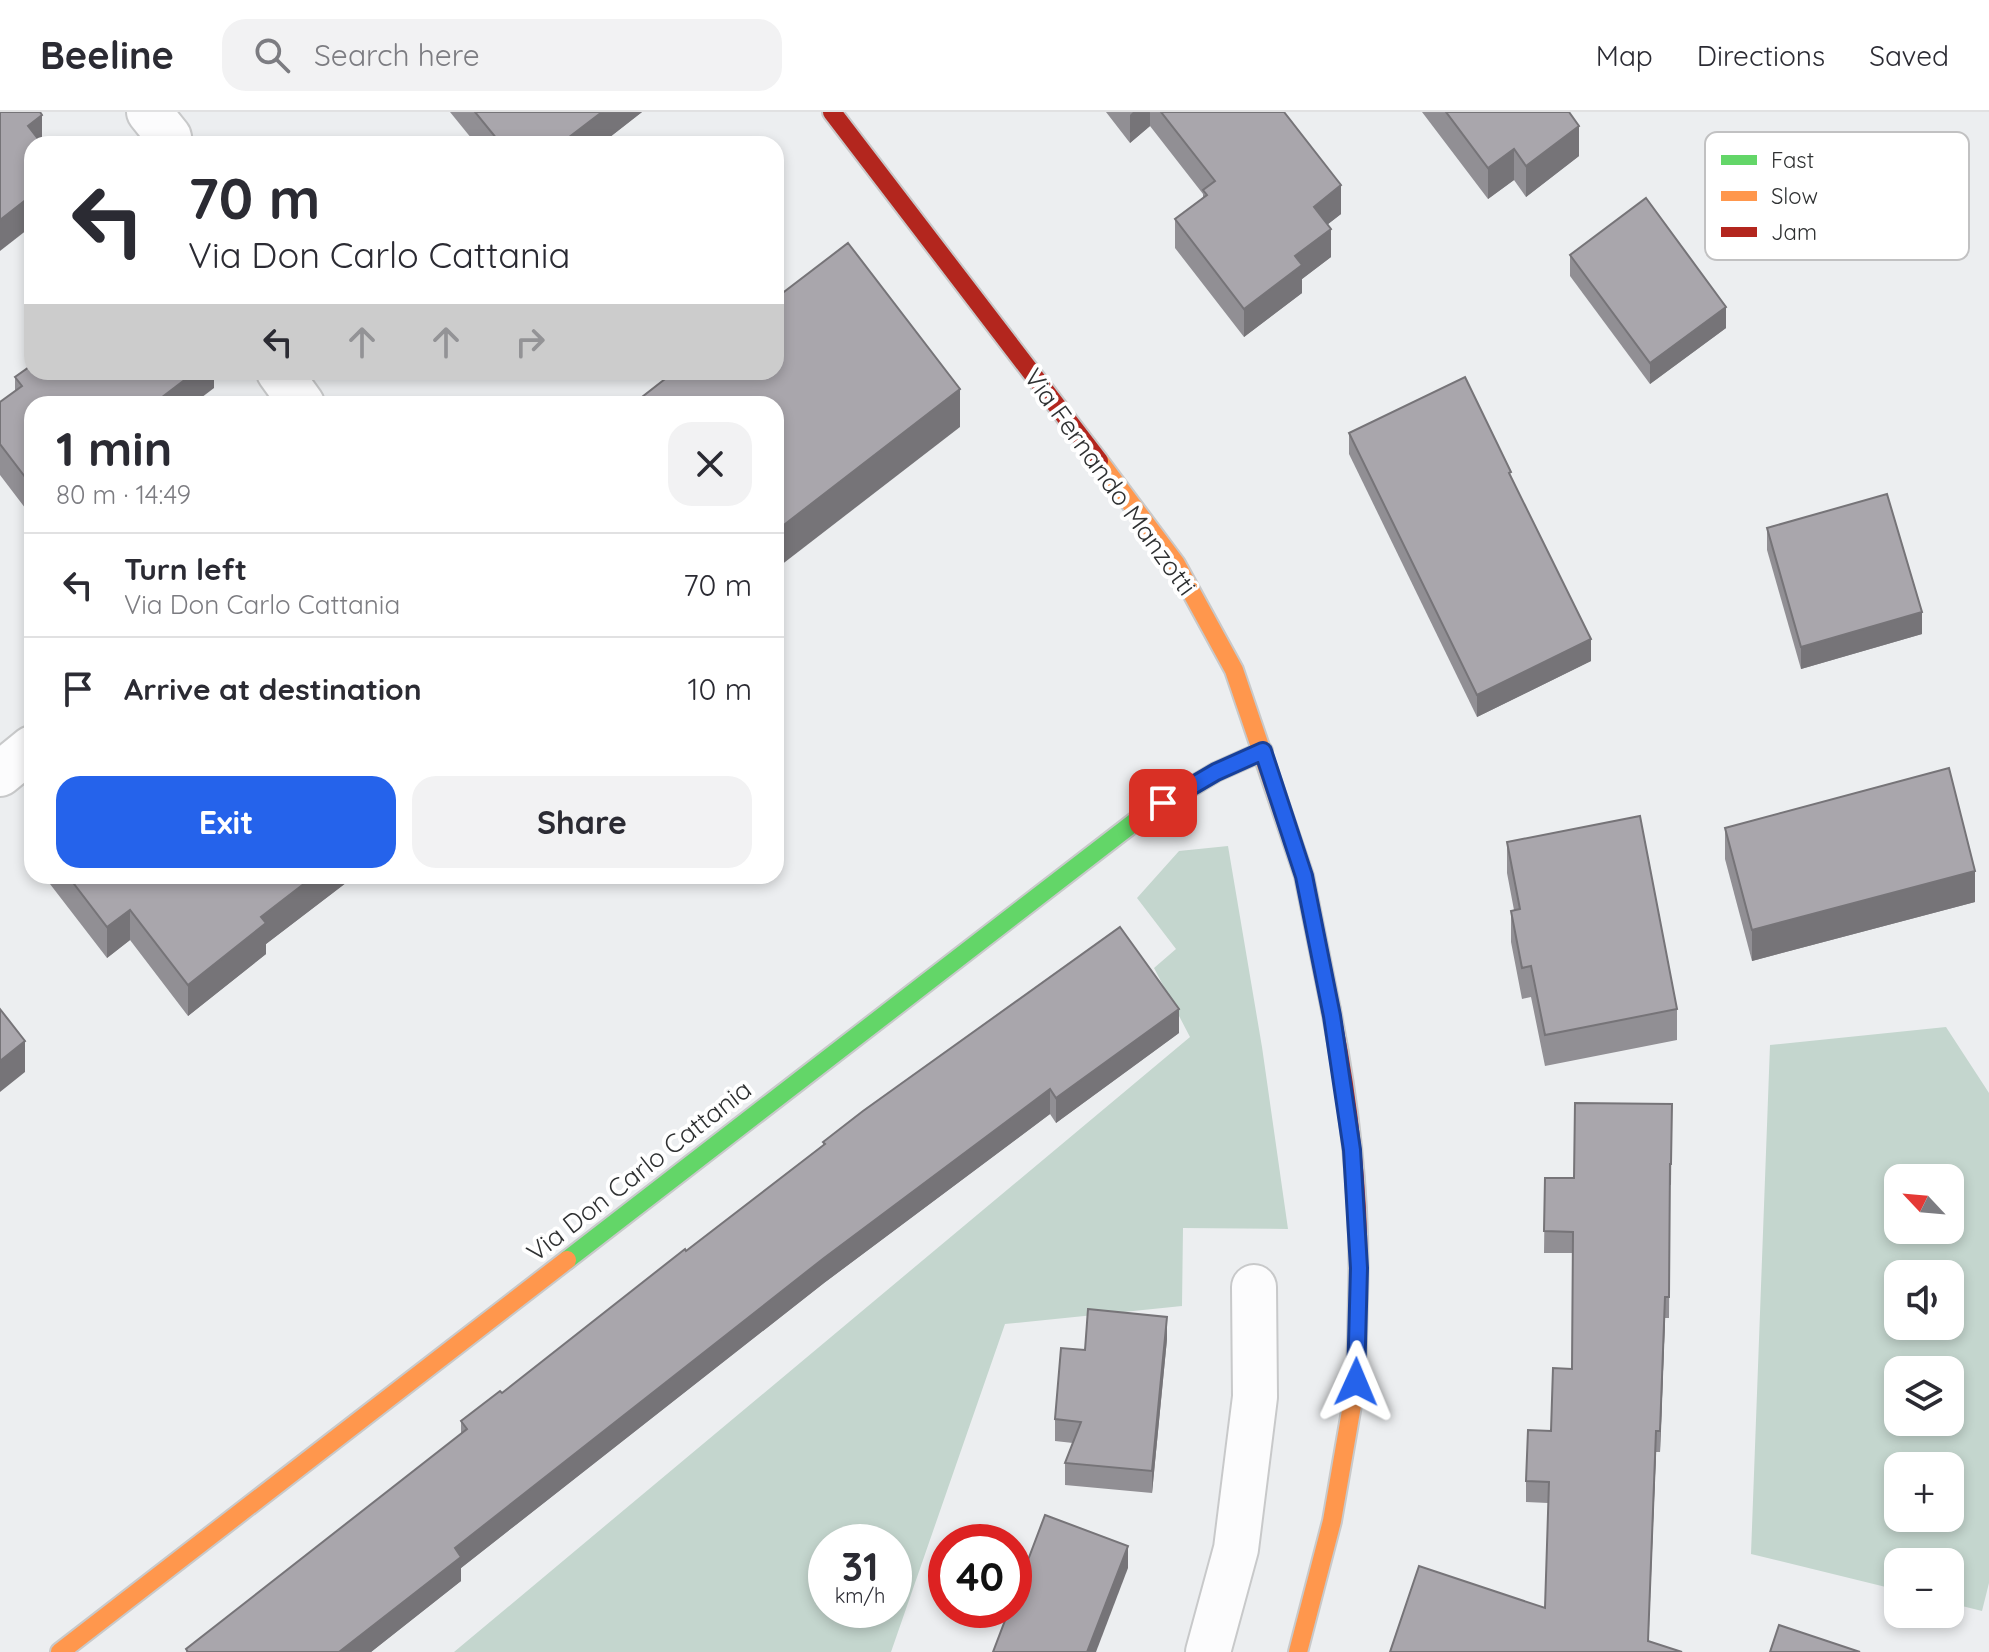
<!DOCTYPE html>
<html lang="en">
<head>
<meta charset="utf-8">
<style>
	:root { --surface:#fff; --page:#f2f2f3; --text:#2b2b33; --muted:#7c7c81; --line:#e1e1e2; --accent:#2563eb }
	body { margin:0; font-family:Quicksand,sans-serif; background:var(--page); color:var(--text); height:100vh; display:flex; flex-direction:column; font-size:30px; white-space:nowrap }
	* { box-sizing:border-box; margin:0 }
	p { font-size:26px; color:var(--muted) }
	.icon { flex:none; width:44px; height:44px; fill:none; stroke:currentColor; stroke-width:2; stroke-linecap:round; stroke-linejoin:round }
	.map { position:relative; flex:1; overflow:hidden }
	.drawer { position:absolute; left:24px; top:284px; width:760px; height:488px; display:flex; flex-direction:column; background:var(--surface); border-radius:24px; box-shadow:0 4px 12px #0003 }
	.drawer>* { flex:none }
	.guide { position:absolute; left:24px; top:24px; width:760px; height:244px; border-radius:24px; box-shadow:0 4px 12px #0003; background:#fff; color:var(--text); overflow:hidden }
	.needle { width:52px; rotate:296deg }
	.fabs { position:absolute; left:1884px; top:1052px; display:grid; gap:16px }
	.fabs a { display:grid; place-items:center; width:80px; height:80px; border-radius:16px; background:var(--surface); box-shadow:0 4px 12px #0003; font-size:40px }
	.speed { position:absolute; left:808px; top:1412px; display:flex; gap:16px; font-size:40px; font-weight:700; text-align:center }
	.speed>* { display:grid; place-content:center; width:104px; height:104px; border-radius:50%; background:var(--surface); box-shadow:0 4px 12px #0003; line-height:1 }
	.speed small { font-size:20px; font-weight:400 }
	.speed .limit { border:12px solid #d22; background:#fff; color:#111 }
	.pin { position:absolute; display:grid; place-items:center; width:68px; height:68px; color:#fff; margin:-34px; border-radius:16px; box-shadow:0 4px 12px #0006 }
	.me { position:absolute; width:88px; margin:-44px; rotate:1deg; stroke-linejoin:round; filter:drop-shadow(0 0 6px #0008) }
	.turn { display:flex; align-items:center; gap:28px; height:168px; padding:0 32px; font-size:36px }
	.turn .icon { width:104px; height:104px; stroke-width:2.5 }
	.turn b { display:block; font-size:56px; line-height:68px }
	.lanes { display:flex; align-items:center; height:76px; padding:0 32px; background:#0003; justify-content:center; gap:40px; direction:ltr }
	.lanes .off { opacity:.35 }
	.round { display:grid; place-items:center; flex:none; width:84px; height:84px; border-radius:24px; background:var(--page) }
	.overview { display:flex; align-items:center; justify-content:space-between; height:136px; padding:0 32px }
	h1 { font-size:48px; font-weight:700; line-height:60px }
	.cta { display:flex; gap:16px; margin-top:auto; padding:16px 32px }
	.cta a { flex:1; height:92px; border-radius:24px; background:var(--accent); color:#fff; font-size:32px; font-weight:700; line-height:92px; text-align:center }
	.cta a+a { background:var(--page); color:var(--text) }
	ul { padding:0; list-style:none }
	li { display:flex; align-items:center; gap:24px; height:104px; padding:0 32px; border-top:2px solid var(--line) }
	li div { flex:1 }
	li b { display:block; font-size:30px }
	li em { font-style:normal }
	header { display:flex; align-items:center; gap:48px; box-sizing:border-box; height:112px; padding:0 40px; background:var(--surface); border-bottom:2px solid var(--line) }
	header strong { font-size:38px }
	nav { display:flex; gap:44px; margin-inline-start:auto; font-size:28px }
	.search { width:560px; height:72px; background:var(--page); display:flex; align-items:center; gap:20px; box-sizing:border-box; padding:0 28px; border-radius:24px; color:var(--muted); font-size:30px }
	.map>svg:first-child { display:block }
	.green { fill:#c4d6ce; fill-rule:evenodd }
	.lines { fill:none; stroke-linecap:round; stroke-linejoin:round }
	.street-casing { stroke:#c8c9ca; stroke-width:48 }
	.fast-casing { stroke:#c8c9ca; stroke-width:22 }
	.slow-casing { stroke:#c8c9ca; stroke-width:22 }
	.jam-casing { stroke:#c8c9ca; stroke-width:22 }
	.street { stroke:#fcfcfd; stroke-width:44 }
	.fast { stroke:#63d668; stroke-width:18 }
	.slow { stroke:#ff974d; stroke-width:18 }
	.jam { stroke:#b3261e; stroke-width:18 }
	.wall { fill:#918f94 }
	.shaded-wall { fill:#767478 }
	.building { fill:#a9a6ac; stroke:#767478; stroke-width:2 }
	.route-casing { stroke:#184099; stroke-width:20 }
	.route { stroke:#2563eb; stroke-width:14 }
	.labels { text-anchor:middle; stroke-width:8; stroke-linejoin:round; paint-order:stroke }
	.street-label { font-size:26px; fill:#2f3132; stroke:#fff }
	.key { fill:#fff; stroke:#c1c1c2; stroke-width:2 }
	.key-label { font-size:22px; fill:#2f3132 }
</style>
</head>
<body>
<header>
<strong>Beeline</strong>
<div class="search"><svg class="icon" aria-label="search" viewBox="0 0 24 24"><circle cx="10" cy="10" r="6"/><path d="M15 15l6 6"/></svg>Search here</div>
<nav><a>Map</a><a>Directions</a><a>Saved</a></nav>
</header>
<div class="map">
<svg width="1989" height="1540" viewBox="0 0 1989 1540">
	<rect width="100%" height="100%" fill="#eceef0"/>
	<g class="green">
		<path d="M 1228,734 L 1262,935 L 1288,1117 L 1183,1116 L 1182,1194 L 1005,1212 L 891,1540 L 454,1540 L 1190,925 L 1154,856 L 1176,837 L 1137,786 L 1179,739 ZM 826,1430 L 894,1430 L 894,1498 L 826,1498 Z"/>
		<path d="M 1946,915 L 1989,981 L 1989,1471 L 1982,1499 L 1950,1491 L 1950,1450 L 1898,1450 L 1898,1478 L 1751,1442 L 1770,933 ZM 1898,1066 L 1950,1066 L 1950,1118 L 1898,1118 ZM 1898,1162 L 1950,1162 L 1950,1214 L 1898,1214 ZM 1898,1258 L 1950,1258 L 1950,1310 L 1898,1310 ZM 1898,1354 L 1950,1354 L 1950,1406 L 1898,1406 Z"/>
	</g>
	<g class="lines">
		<g class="street-casing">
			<g id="street">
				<polyline points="149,0 169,25 170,32"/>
				<polyline points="279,260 302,292"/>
				<polyline points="0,662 32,636"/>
				<polyline points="1208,1540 1236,1437 1255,1285 1254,1175"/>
			</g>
		</g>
		<g class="fast-casing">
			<polyline id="fast" points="567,1148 1141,705 1216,660 1263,639"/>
		</g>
		<g class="slow-casing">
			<g id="slow">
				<polyline points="1099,349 1176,452 1234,558 1304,764 1331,898"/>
				<polyline points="60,1540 567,1148"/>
				<polyline points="1298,1540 1332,1409 1356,1270 1358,1184"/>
			</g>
		</g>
		<g class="jam-casing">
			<g id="jam">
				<polyline points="832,0 1099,349"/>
				<path d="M 1331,898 C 1349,989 1361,1092 1358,1184"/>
			</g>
		</g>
		<use href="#street" class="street"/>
		<use href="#fast" class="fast"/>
		<use href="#slow" class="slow"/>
		<use href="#jam" class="jam"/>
	</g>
	<g class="wall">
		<polygon points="450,0 642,0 601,32 476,32"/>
		<polygon points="1106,0 1284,0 1341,102 1328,112 1331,145 1302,167 1302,181 1244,225 1175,136 1175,107 1203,86 1203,82 1150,14 1130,31"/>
		<polygon points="1422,0 1569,0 1579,44 1526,85 1514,68 1488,87"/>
		<polygon points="1570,143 1726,216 1650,272 1570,164"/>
		<polygon points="214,260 214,276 32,292 32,405 0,363 0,290 15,279 15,265"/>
		<polygon points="1349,321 1511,365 1591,549 1477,605 1349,342"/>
		<polygon points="1767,416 1922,522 1801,557 1767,438"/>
		<polygon points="1725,716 1975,790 1752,849 1725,747"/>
		<polygon points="1507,730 1677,897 1677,928 1545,954 1531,885 1522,887 1511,830 1511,799 1514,798 1507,761"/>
		<polygon points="50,764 355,764 266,832 266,842 188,904 130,828 107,846 50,772"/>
		<polygon points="1179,921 1056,1011 1050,1002 824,1171 461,1456 461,1469 371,1540 186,1540 186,1537 461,1322 461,1309 502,1281 686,1139 823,1033 823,1030"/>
		<polygon points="1672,992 1671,1073 1670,1073 1669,1206 1665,1206 1660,1340 1656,1340 1648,1529 1545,1496 1548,1391 1526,1390 1526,1369 1551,1319 1572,1257 1573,1141 1544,1141 1545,1066 1574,1066"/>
		<polygon points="1167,1227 1152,1381 1065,1373 1065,1351 1073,1331 1055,1329 1055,1307 1085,1238"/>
	</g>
	<g class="shaded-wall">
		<polygon points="602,0 642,0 601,32 560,32"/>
		<polygon points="1133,0 1150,0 1150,14 1130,31 1130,3"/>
		<polygon points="42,3 42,32 28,14"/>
		<polygon points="1579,14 1579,44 1526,85 1526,54"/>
		<polygon points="1514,37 1514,68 1488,87 1488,56"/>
		<polygon points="1341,73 1341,102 1314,123 1314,95"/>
		<polygon points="32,83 32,114 0,139 0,108"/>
		<polygon points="1331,117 1331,145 1302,167 1302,181 1244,225 1244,197 1295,144"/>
		<polygon points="1726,195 1726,216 1650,272 1650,251"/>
		<polygon points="195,260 214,260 214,276 193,292 153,292"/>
		<polygon points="960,277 960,315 776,457 776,419"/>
		<polygon points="1922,500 1922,522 1801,557 1801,535"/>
		<polygon points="1591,527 1591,549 1477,605 1477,583"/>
		<polygon points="1975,759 1975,790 1752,849 1752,818"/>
		<polygon points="314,764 355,764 266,832 266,842 188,904 188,873 261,805"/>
		<polygon points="130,798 130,828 107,846 107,815"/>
		<polygon points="1179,897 1179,921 1056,1011 1056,986"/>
		<polygon points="25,929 25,960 0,980 0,949"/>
		<polygon points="1050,977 1050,1002 824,1171 461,1456 461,1469 371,1540 339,1540 455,1436 824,1146"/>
		<polygon points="1665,1185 1665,1206 1660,1340 1660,1319"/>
		<polygon points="1167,1205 1167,1227 1152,1381 1152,1359"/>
		<polygon points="1656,1319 1656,1340 1648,1540"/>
		<polygon points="1128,1434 1128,1456 1096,1540 1087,1540"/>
	</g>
	<g class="building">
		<polygon points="0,0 40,0 42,3 28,14 42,32 32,32 32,83 0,108"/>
		<polygon points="475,0 602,0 560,32 501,32"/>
		<polygon points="1161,0 1284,0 1341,73 1314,95 1331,117 1295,144 1302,153 1244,197 1175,107 1207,83 1203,78 1215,69"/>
		<polygon points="1446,0 1569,0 1579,14 1526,54 1514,37 1488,56"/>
		<polygon points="1646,86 1726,195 1650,251 1570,143"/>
		<polygon points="848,131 960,277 776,419 776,292 633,292 674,260 776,260 776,186"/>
		<polygon points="32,253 32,260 195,260 153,292 32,292 32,374 0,332 0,290 22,274 15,265"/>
		<polygon points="1465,265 1511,360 1509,361 1591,527 1477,583 1349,321"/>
		<polygon points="1887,382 1922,500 1801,535 1767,416"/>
		<polygon points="1949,656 1975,759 1752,818 1725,716"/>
		<polygon points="1640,704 1677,897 1545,923 1531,854 1522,856 1511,799 1520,797 1507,730"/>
		<polygon points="68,764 314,764 261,805 266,811 188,873 130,798 107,815"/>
		<polygon points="1120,815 1179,897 1056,986 1050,977 824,1146 455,1436 461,1445 339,1540 188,1540 186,1537 467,1317 461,1309 500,1279 502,1281 685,1137 686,1139 825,1032 823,1030 863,999"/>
		<polygon points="0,897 25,929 0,949"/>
		<polygon points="1575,991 1672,992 1671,1052 1670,1052 1669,1185 1665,1185 1660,1319 1656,1319 1648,1529 1682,1540 1390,1540 1419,1454 1545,1496 1549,1370 1526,1369 1528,1318 1551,1319 1553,1256 1572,1257 1573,1120 1544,1119 1545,1066 1574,1066"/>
		<polygon points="1088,1197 1167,1205 1152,1359 1065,1351 1081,1310 1055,1307 1061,1236 1085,1238"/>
		<polygon points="1045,1403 1128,1434 1087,1540 993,1540 1009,1498 1014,1498 1014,1485"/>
		<polygon points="1779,1513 1860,1540 1770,1540"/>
	</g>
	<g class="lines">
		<g class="route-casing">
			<polyline id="route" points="1163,691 1216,660 1263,639 1304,764 1332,904 1352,1038 1359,1156 1356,1270"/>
		</g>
		<use href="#route" class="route"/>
	</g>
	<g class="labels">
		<g class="street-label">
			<text transform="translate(1110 370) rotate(54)" y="9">Via Fernando Manzotti</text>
			<text transform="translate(639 1059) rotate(-38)" y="9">Via Don Carlo Cattania</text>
		</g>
	</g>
	<rect x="1705" y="20" width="264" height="128" rx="12" class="key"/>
	<rect x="1721" y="43" width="36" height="10" fill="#63d668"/>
	<rect x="1721" y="79" width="36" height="10" fill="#ff974d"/>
	<rect x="1721" y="115" width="36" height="10" fill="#b3261e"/>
	<g class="key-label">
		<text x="1771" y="56">Fast</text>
		<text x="1771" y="92">Slow</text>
		<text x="1771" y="128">Jam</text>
	</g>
</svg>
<div class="fabs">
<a><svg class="needle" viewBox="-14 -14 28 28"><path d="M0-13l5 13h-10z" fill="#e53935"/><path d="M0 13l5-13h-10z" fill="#7c7c81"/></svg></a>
<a><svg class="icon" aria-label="sound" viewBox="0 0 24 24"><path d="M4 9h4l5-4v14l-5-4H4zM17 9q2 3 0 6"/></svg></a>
<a><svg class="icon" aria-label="layers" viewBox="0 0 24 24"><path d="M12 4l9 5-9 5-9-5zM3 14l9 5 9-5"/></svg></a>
<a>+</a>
<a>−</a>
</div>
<div class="speed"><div>31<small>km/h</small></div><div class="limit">40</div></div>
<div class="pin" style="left:1163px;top:691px;background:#d93025"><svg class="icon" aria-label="arrive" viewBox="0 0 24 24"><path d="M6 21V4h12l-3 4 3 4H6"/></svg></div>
<svg class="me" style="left:1356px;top:1270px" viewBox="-20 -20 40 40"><path d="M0-17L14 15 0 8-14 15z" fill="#2563eb" stroke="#fff" stroke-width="4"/></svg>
<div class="guide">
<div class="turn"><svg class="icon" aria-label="left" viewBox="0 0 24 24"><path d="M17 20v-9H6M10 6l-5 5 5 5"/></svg><div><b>70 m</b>Via Don Carlo Cattania</div></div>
<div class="lanes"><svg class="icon" aria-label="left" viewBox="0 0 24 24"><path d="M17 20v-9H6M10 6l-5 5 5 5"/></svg><svg class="icon off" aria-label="ahead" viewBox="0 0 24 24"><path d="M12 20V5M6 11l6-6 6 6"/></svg><svg class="icon off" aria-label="ahead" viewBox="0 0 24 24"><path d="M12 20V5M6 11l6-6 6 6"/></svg><svg class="icon off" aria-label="right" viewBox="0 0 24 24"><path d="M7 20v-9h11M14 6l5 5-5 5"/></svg></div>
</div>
<section class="drawer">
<div class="overview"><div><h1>1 min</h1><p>80 m · 14:49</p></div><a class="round"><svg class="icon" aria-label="close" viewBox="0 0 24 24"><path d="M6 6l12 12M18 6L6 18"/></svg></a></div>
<ul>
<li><svg class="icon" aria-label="left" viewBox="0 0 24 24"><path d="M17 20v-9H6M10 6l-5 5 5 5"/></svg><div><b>Turn left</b><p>Via Don Carlo Cattania</p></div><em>70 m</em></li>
<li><svg class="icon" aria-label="arrive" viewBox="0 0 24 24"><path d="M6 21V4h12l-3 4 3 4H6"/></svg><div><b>Arrive at destination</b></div><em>10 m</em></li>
</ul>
<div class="cta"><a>Exit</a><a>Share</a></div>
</section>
</div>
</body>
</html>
